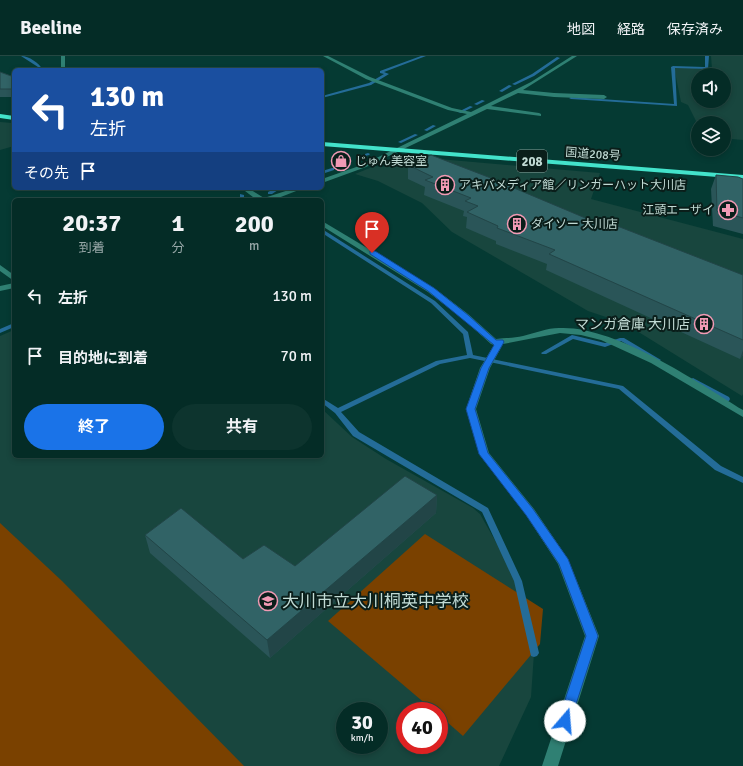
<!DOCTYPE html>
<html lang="ja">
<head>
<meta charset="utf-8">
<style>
	:root { --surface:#042c26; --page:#0d342e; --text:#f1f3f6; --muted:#97a7a7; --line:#254843; --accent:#1a73e8 }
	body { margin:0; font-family:Signika,"Noto Sans JP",sans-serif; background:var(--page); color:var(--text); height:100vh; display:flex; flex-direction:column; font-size:15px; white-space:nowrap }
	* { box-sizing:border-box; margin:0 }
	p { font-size:13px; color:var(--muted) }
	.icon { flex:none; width:22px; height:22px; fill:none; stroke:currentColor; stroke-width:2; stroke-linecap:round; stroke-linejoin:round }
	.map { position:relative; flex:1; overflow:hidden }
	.details { position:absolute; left:12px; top:142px; width:312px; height:260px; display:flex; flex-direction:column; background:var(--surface); border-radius:6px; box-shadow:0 2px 6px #0003,0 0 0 1px var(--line) }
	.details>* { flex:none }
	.hud { position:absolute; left:12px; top:12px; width:312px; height:122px; border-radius:6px; box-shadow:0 2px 6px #0003,0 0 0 1px var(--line); background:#1a4fa0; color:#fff; overflow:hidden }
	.fabs { position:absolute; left:691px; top:12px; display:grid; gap:8px }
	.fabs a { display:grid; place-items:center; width:40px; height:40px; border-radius:50%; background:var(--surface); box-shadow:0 2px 6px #0003,0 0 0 1px var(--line); font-size:20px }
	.speed { position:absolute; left:336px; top:646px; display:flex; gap:8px; font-size:20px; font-weight:700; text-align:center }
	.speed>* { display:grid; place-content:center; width:52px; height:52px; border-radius:50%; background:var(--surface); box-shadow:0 2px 6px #0003,0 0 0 1px var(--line); line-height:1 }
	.speed small { font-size:10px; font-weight:400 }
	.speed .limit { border:6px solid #d22; background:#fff; color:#111 }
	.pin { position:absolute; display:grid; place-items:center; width:34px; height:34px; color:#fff; margin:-41px -17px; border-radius:50% 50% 50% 0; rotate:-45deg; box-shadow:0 0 4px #0007 }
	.pin .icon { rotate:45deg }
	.me { position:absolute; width:44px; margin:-22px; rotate:18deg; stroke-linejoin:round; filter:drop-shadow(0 0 3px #0008) }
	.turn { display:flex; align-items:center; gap:14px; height:84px; padding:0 12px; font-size:18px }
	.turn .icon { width:52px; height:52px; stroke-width:2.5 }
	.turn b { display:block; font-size:28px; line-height:34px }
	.then { display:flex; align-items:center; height:38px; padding:0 12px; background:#0003; gap:8px; font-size:15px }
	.eta { display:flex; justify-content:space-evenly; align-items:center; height:68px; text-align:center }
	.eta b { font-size:24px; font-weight:700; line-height:28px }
	.primary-button { display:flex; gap:8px; margin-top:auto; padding:8px 12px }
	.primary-button a { flex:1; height:46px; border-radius:24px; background:var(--accent); color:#fff; font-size:16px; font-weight:700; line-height:46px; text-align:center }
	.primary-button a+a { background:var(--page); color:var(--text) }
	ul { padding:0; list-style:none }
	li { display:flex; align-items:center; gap:12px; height:60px; padding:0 12px }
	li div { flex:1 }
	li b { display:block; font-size:15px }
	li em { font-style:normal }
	header { display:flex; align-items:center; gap:24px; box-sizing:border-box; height:56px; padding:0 20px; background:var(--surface); border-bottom:1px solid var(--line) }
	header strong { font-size:19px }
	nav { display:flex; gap:22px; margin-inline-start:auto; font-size:14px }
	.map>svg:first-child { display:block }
	.built { fill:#18463e; fill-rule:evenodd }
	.green { fill:#7a4100 }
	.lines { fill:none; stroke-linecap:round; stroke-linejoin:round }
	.stream { fill:#246c98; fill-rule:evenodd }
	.minor { fill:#2f8073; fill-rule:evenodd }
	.highway { fill:#43e3cb; fill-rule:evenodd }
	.wall { fill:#2a5558 }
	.shaded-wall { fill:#224547 }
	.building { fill:#316366; stroke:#224547 }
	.route { fill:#1a73e8; stroke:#114b97 }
	.labels { text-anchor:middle; stroke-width:4; stroke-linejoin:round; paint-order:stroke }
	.far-street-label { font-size:12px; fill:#c1dad4; stroke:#0a1e1a }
	.far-poi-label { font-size:12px; fill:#c1dad4; stroke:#0a1e1a; text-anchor:start }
	.shield { fill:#0a1e1a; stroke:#8aa29c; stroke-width:1 }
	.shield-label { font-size:13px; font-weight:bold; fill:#c1dad4 }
	.poi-label { font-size:14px; fill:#c1dad4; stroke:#0a1e1a; text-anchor:end }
	.near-poi-label { font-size:17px; fill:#c1dad4; stroke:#0a1e1a; text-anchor:start }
</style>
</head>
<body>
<header>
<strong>Beeline</strong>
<nav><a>地図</a><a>経路</a><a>保存済み</a></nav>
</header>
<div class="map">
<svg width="743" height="710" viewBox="0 0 743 710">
	<rect width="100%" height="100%" fill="#053a33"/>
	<g class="built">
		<path d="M 711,0 L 743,0 L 743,84 L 732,83 L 724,67 L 696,65 L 688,49 L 681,46 L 674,11 L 712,13 ZM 698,19 L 724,19 L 724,45 L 698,45 Z"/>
		<polygon points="0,66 12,67 14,68 14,90 0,94"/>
		<polygon points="405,100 600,117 591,143 743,183 743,338 742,340 624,267 588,255 452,176 422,147 378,125 355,118 375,110 383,111"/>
		<path d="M 14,274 L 14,400 L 322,400 L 322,353 L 352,381 L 386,403 L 473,452 L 480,458 L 518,525 L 534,597 L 531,641 L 499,710 L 0,710 L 0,280 ZM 345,655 L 379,655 L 379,689 L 345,689 ZM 405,655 L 439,655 L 439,689 L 405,689 Z"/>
	</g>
	<g class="green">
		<polygon points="0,467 62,525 244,710 0,710"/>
		<polygon points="425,478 543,553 540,588 463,680 439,659 439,655 434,655 328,565"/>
	</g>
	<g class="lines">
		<g class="stream">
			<path d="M 21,0 C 29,0 39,7 43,14 L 39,14 L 38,11 Z"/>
			<polygon points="421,0 426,0 384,16 389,18 371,29 322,42 322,40 369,27 384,18 380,17 380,15"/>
			<polygon points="705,0 709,0 708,13 675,12 677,50 571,43 569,42 571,41 674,48 671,11 673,10 705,11"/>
			<polygon points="557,1 560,2 534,20 515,29 512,28 532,18"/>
			<polygon points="509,29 512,30 502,36 499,35"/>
			<polygon points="482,44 485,45 477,49 474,48"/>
			<polygon points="470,50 473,51 461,57 458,56"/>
			<polygon points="433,69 436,70 427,75 424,74"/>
			<polygon points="415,78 418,79 401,87 398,86"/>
			<polygon points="368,97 370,98 369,99 365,100 365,98"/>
			<polygon points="332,112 334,112 334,114 322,118 322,115"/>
			<polygon points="276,132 281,132 272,138 268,138 268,136"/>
			<polygon points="240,138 244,139 244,144 240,144"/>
			<polygon points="322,173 435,245 468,276 473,299 623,330 721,410 743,421 743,427 715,414 619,333 470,302 440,308 341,356 359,376 488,452 522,525 539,597 537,600 534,601 531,600 514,525 482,456 353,380 335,357 322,347 322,342 338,352 436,305 467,299 463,278 431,247 322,177"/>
			<polygon points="14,267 14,271 0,277 0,273"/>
			<polygon points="572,279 605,287 620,282 624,282 661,304 658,306 656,305 621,285 605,291 573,283 546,298 542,298 541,297"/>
			<polygon points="693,322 729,341 730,343 729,345 725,345 691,325 690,324 691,323"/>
		</g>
		<g class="minor">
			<rect x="61" y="0" width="4" height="14"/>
			<polygon points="323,0 328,0 370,21 452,52 471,56 531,26 572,0 577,0 523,34 554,37 604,39 607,41 604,43 554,41 518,37 491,50 539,57 541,58 541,60 487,53 366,111 322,127 322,123 362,109 467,58 448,54 366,23"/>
			<polygon points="241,132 248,132 264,142 295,132 304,132 273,144 257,144"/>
			<path d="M 322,165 L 434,232 L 468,258 L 496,283 C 505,282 514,282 523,280 C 535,277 547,272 559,272 C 614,269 696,325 743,354 L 743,361 L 651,307 L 601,284 L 581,279 L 560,277 L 503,288 L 490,312 L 476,353 L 489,397 L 534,453 L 568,503 L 599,580 L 558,710 L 542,710 L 585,580 L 558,508 L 526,459 L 479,398 L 466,353 L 480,312 L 494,289 L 491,288 L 462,262 L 428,236 L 322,170 Z"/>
			<polygon points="0,209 14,219 14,225 0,215"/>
			<polygon points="14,227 14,232 0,235 0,230"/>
		</g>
		<g class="highway">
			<polygon points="0,58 14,60 14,64 0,62"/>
			<polygon points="322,86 743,119 743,123 322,90"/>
		</g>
	</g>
	<g class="wall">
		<polygon points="0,16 14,21 14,41 0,41"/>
		<polygon points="408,109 496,124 496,125 602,169 743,219 743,299 740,303 546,214 547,208 496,188 496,185 466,172 467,161 463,160 464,155 424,139 425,131 408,123"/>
		<polygon points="716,119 743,123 743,178 713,170 711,133"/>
		<polygon points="437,439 436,457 270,602 150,497 145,479 243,503 295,510"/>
	</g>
	<g class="shaded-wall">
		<polygon points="743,294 743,299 740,303"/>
		<polygon points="437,439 436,457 270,602 267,584"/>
	</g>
	<g class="building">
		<polygon points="0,16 14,21 14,33 0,33"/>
		<polygon points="431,99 496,124 495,124 602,169 607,166 743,219 743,284 549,198 555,194 497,172 498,170 467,156 478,150 465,145 471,142 425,124 433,121 408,109"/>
		<polygon points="716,119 738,121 743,123 743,162 717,155"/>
		<polygon points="405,420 437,439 267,584 145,479 181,452 243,503 264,489 295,510"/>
	</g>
	<polygon class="route" points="370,195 375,195 434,232 468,259 496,284 503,284 504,286 489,312 475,353 488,397 533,453 568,503 598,580 569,670 565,672 560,670 558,665 586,580 559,508 526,459 479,398 466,353 481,312 494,289 428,235 370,198"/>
	<defs>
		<g id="shop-ring" transform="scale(1)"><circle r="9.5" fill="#0a1e1a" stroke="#f19ab4" stroke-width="1.5"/><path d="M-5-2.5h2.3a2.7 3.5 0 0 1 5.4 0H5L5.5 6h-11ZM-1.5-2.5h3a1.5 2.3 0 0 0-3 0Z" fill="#f19ab4"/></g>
		<g id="building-ring" transform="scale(1)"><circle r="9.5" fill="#0a1e1a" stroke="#f19ab4" stroke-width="1.5"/><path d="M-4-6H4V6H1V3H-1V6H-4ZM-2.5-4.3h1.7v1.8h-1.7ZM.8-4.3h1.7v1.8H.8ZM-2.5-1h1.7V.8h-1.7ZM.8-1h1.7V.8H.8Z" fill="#f19ab4"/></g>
		<g id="pharmacy-ring" transform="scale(1)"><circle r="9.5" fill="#0a1e1a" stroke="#f19ab4" stroke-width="1.5"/><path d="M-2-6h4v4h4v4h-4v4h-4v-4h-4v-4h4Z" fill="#f19ab4"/></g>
		<g id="school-ring" transform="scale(1)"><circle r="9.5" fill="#0a1e1a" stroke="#f19ab4" stroke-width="1.5"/><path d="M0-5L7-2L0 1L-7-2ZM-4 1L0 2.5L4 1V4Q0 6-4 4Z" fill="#f19ab4"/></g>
	</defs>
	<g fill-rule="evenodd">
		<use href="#shop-ring" x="341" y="105"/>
		<use href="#building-ring" x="445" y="129"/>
		<use href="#pharmacy-ring" x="728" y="154"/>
		<use href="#building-ring" x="517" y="168"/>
		<use href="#building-ring" x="704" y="268"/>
		<use href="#school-ring" x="268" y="545"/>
	</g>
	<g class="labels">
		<g class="far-street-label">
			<text transform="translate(593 98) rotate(4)" y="4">国道208号</text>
		</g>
		<g class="far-poi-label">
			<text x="355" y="109">じゅん美容室</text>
			<text x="459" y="133">アキバメディア館／リンガーハット大川店</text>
			<text x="714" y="158" text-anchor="end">江頭エーザイ</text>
			<text x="531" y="172">ダイソー 大川店</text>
		</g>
		<rect class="shield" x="517" y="94" width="30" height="22" rx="3"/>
		<g class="shield-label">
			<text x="532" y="110">208</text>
		</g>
		<g class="poi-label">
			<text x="690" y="273">マンガ倉庫 大川店</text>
		</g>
		<g class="near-poi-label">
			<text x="282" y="551">大川市立大川桐英中学校</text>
		</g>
	</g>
</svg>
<div class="fabs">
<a><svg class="icon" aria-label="sound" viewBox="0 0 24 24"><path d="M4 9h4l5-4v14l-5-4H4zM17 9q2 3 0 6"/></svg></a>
<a><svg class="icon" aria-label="layers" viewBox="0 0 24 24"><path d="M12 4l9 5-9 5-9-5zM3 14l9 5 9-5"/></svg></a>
</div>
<div class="speed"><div>30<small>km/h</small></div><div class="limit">40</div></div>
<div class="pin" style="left:372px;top:197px;background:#d93025"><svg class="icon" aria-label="arrive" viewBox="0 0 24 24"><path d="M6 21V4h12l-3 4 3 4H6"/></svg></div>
<svg class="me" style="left:565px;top:665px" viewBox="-20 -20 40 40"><circle r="19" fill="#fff"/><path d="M0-13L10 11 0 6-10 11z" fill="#1a73e8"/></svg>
<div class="hud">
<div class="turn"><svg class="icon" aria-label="left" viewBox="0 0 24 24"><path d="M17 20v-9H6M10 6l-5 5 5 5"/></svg><div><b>130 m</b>左折</div></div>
<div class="then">その先<svg class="icon" aria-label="arrive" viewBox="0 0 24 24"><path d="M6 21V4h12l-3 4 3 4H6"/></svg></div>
</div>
<section class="details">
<div class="eta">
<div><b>20:37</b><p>到着</p></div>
<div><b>1</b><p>分</p></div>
<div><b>200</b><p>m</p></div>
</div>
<ul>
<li><svg class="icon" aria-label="left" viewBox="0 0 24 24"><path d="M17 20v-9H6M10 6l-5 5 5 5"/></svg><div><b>左折</b></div><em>130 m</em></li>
<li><svg class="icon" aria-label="arrive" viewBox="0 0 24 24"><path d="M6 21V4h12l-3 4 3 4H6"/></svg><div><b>目的地に到着</b></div><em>70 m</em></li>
</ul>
<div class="primary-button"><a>終了</a><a>共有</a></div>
</section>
</div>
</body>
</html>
